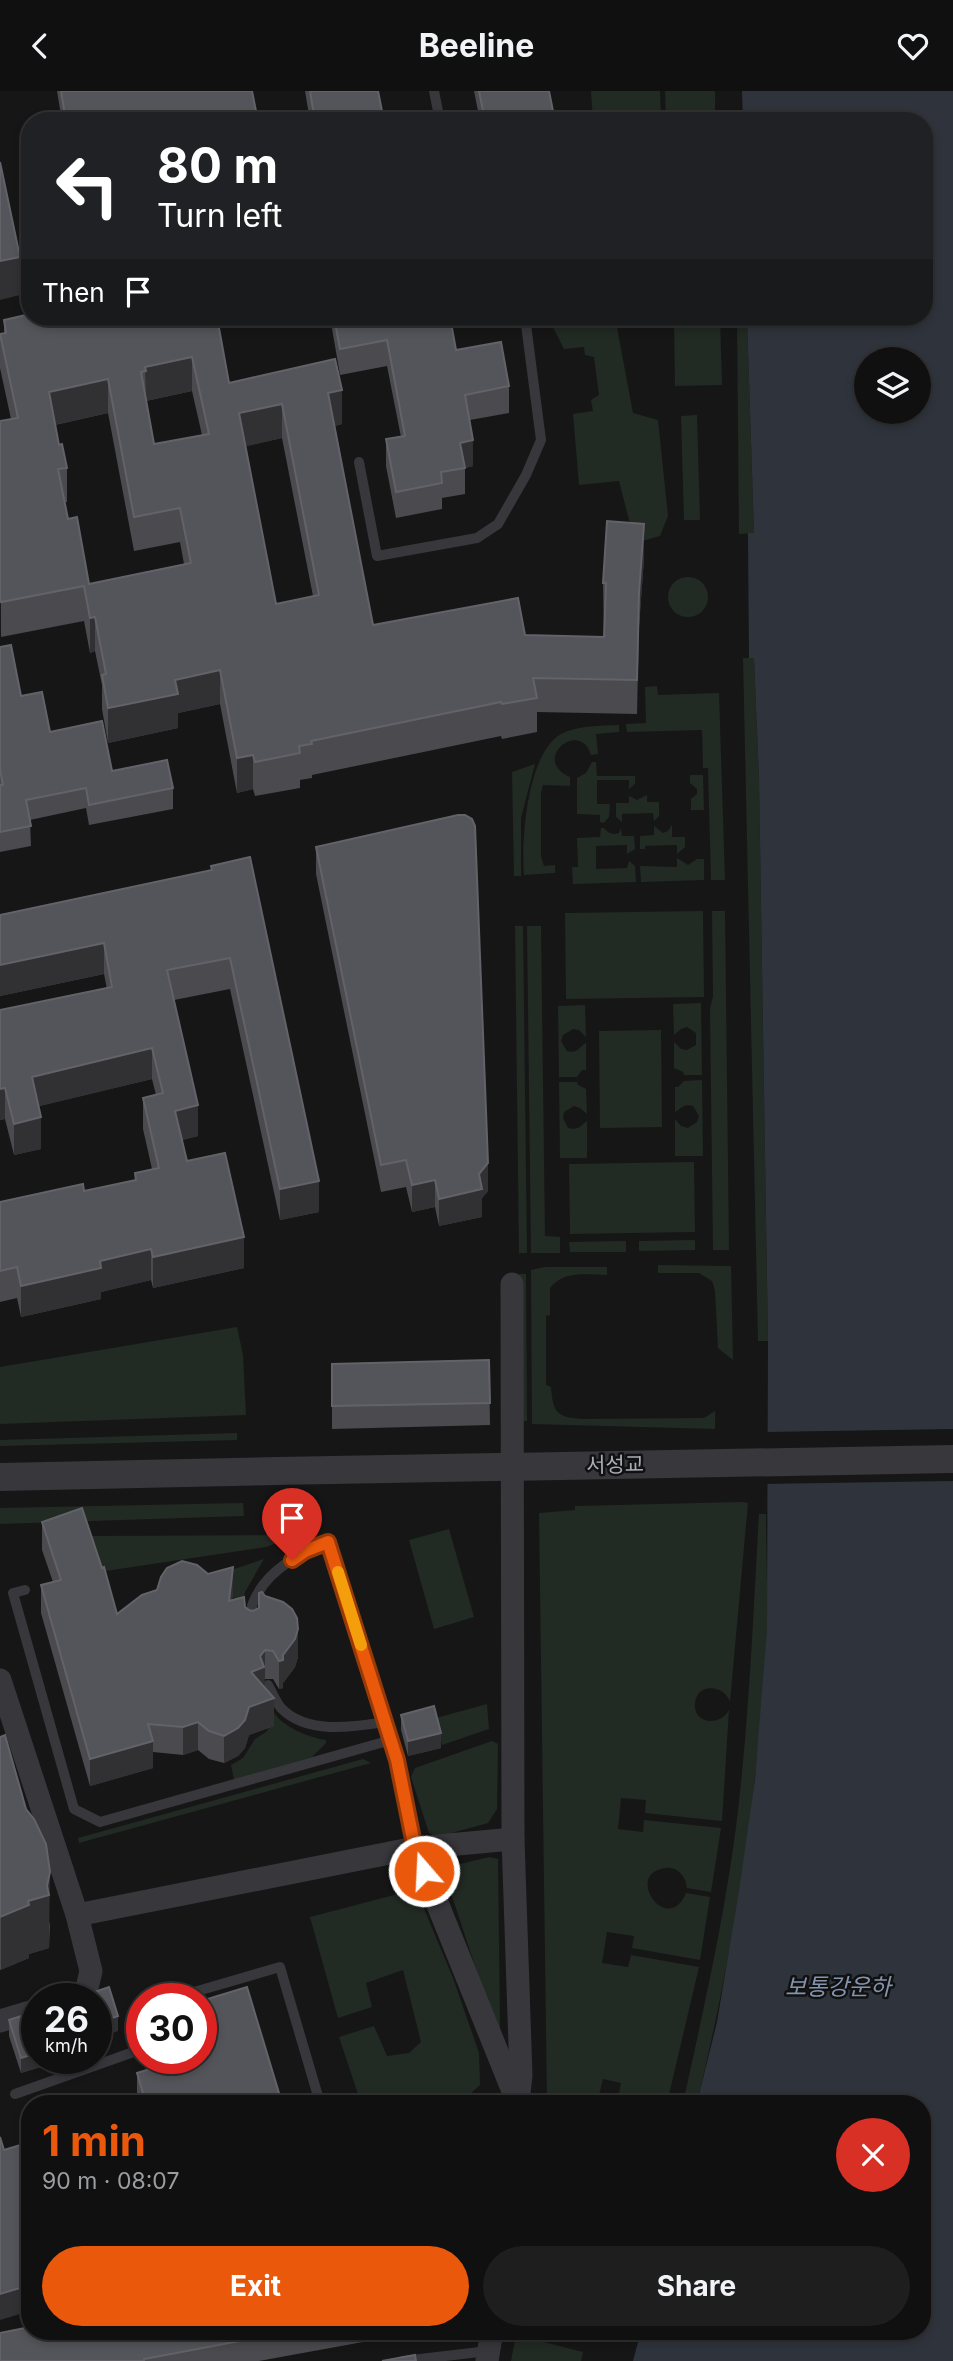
<!DOCTYPE html>
<html lang="en">
<head>
<meta charset="utf-8">
<style>
	:root { --surface:#101011; --page:#1e1e1f; --text:#f1f3f6; --muted:#9c9d9f; --line:#303031; --accent:#ea580c }
	body { margin:0; font-family:Inter,"Noto Sans KR",sans-serif; background:var(--page); color:var(--text); height:100vh; display:flex; flex-direction:column; font-size:26px; white-space:nowrap }
	* { box-sizing:border-box; margin:0 }
	p { font-size:23px; color:var(--muted) }
	.icon { flex:none; width:38px; height:38px; fill:none; stroke:currentColor; stroke-width:2; stroke-linecap:round; stroke-linejoin:round }
	.map { position:relative; flex:1; overflow:hidden }
	.panel { position:absolute; left:21px; top:2004px; width:910px; height:245px; display:flex; flex-direction:column; background:var(--surface); border-radius:28px; box-shadow:0 4px 10px #0003,0 0 0 2px var(--line) }
	.panel>* { flex:none }
	.guide { position:absolute; left:21px; top:21px; width:912px; height:214px; border-radius:28px; box-shadow:0 4px 10px #0003,0 0 0 2px var(--line); background:#202124; color:#fff; overflow:hidden }
	.buttons { position:absolute; left:854px; top:256px; display:grid; gap:14px }
	.buttons a { display:grid; place-items:center; width:77px; height:77px; border-radius:50%; background:var(--surface); box-shadow:0 4px 10px #0003,0 0 0 2px var(--line); font-size:35px }
	.speed { position:absolute; left:21px; top:1892px; display:flex; gap:14px; font-size:35px; font-weight:700; text-align:center }
	.speed>* { display:grid; place-content:center; width:91px; height:91px; border-radius:50%; background:var(--surface); box-shadow:0 4px 10px #0003,0 0 0 2px var(--line); line-height:1 }
	.speed small { font-size:18px; font-weight:400 }
	.speed .limit { border:10px solid #d22; background:#fff; color:#111 }
	.pin { position:absolute; display:grid; place-items:center; width:60px; height:60px; color:#fff; margin:-72px -30px; border-radius:50% 50% 50% 0; rotate:-45deg; box-shadow:0 0 7px #0007 }
	.pin .icon { rotate:45deg }
	.me { position:absolute; width:77px; margin:-38px; rotate:341deg; stroke-linejoin:round; filter:drop-shadow(0 0 5px #0008) }
	.turn { display:flex; align-items:center; gap:24px; height:147px; padding:0 21px; font-size:32px }
	.turn .icon { width:91px; height:91px; stroke-width:2.5 }
	.turn b { display:block; font-size:49px; line-height:60px }
	.then { display:flex; align-items:center; height:66px; padding:0 21px; background:#0003; gap:14px; font-size:26px }
	.round { display:grid; place-items:center; flex:none; width:74px; height:74px; border-radius:37px; background:var(--page) }
	.headline { display:flex; align-items:center; justify-content:space-between; height:119px; padding:0 21px }
	h1 { font-size:42px; font-weight:700; line-height:52px; color:var(--accent) }
	.cta { display:flex; gap:14px; margin-top:auto; padding:14px 21px }
	.cta a { flex:1; height:80px; border-radius:42px; background:var(--accent); color:#fff; font-size:28px; font-weight:700; line-height:80px; text-align:center }
	.cta a+a { background:var(--page); color:var(--text) }
	header { display:flex; justify-content:space-between; align-items:center; height:91px; padding:0 21px; background:var(--surface); font-size:32px; font-weight:700 }
	.map>svg:first-child { display:block }
	.green { fill:#222a24 }
	.water { fill:#2f343c; fill-rule:evenodd }
	.pier { fill:#161617 }
	.lines { fill:none; stroke-linecap:round; stroke-linejoin:round }
	.service { stroke:#37373c; stroke-width:10 }
	.minor { stroke:#37373c; stroke-width:23 }
	.tertiary { stroke:#37373c; stroke-width:28 }
	.tertiary-bridge { stroke:#37373c; stroke-width:28 }
	.wall { fill:#4a4a4f; fill-rule:evenodd }
	.shaded-wall { fill:#313134 }
	.building { fill:#54555a; stroke:#626268; stroke-width:2; fill-rule:evenodd }
	.route-casing { stroke:#983908; stroke-width:18 }
	.route { stroke:#ea580c; stroke-width:12 }
	.slow { stroke:#f59e0b; stroke-width:12 }
	.labels { text-anchor:middle; stroke-width:5; stroke-linejoin:round; paint-order:stroke }
	.street-label { font-size:21px; fill:#a9abb6; stroke:#111112 }
	.water-label { font-size:23px; font-style:italic; fill:#8394ae; stroke:#111112 }
</style>
</head>
<body>
<header><svg class="icon" aria-label="back" viewBox="0 0 24 24"><path d="M15 5l-7 7 7 7"/></svg>Beeline<svg class="icon" aria-label="heart" viewBox="0 0 24 24"><path d="M12 20l-8-8c-3-5 5-10 8-4 3-6 11-1 8 4z"/></svg></header>
<div class="map">
<svg width="953" height="2270" viewBox="0 0 953 2270">
	<rect width="100%" height="100%" fill="#161617"/>
	<g class="green">
		<polygon points="591,0 660,0 661,30 593,30"/>
		<polygon points="665,0 715,0 715,30 666,30"/>
		<polygon points="548,226 615,226 633,322 658,329 668,425 660,445 635,452 619,390 579,394 573,323 593,320 591,309 599,304 594,266 585,264 584,256 564,258"/>
		<polygon points="674,226 720,226 722,294 675,295"/>
		<polygon points="737,226 747,226 754,442 739,443"/>
		<polygon points="697,324 700,429 684,429 681,325"/>
		<circle cx="688" cy="506" r="20"/>
		<polygon points="743,567 754,567 759,687 768,1250 758,1250"/>
		<polygon points="657,595 658,604 719,602 725,789 711,789 708,677 703,677 702,639 627,641 626,633 646,632 645,596"/>
		<path d="M 619,634 L 619,641 L 596,643 L 598,663 L 591,664 C 580,627 530,669 570,686 L 570,695 L 543,694 L 541,702 L 541,765 L 544,775 L 555,774 L 555,782 L 524,784 C 521,750 527,662 561,643 C 578,634 600,635 619,634 Z"/>
		<polygon points="592,671 596,671 597,685 635,685 635,693 629,698 629,689 597,689 597,713 610,713 609,726 604,732 600,731 600,724 577,723 577,687 586,682"/>
		<polygon points="535,673 521,727 521,785 514,785 512,681"/>
		<polygon points="690,684 703,684 704,719 691,719 691,708 697,703 697,698 690,692"/>
		<polygon points="647,704 647,711 659,711 659,725 654,730 653,722 622,723 622,731 616,726 616,712 629,712 629,705 637,709"/>
		<polygon points="672,734 672,746 685,746 685,756 677,763 677,754 645,755 645,758 640,758 640,745 654,744 654,735 663,742 668,740"/>
		<path d="M 601,737 L 604,737 C 609,743 612,744 619,742 L 621,737 L 622,745 L 634,745 L 635,758 L 627,763 L 627,754 L 596,755 L 596,778 L 627,777 L 629,770 L 635,775 L 636,791 L 573,793 L 572,776 L 578,776 L 577,747 L 600,746 Z"/>
		<polygon points="677,767 688,774 697,768 704,768 704,789 641,791 640,775 677,776"/>
		<polygon points="703,820 704,906 566,908 565,822"/>
		<polygon points="712,820 725,820 729,1159 713,1159 710,918 713,905"/>
		<polygon points="515,835 523,835 527,1162 519,1162"/>
		<polygon points="527,835 541,835 545,1145 560,1146 560,1162 531,1162"/>
		<polygon points="701,912 702,984 684,984 683,981 674,977 674,951 681,958 687,959 696,954 696,942 687,936 681,938 674,944 673,913"/>
		<path d="M 585,914 L 586,946 L 579,939 L 573,938 L 563,944 L 561,950 L 567,960 C 578,963 579,956 586,952 L 586,979 L 582,979 L 577,986 L 559,986 L 558,915 Z"/>
		<polygon points="661,939 662,1036 600,1037 599,940"/>
		<path d="M 702,989 L 703,1065 L 675,1065 L 675,1028 L 681,1035 L 688,1037 L 697,1031 L 699,1025 L 693,1015 C 683,1012 681,1018 675,1021 L 675,996 L 678,996 L 684,990 Z"/>
		<path d="M 559,991 L 577,991 L 578,994 L 586,998 L 587,1023 L 580,1017 L 574,1015 L 564,1021 L 563,1027 L 568,1037 C 579,1040 581,1034 587,1030 L 587,1067 L 560,1067 Z"/>
		<polygon points="694,1071 695,1141 570,1143 569,1073"/>
		<polygon points="695,1149 695,1159 639,1160 639,1150"/>
		<polygon points="626,1150 626,1161 570,1161 569,1151"/>
		<polygon points="658,1174 731,1175 733,1269 718,1257 715,1200 712,1190 699,1182 658,1182"/>
		<path d="M 545,1176 L 607,1176 L 607,1184 C 587,1184 564,1179 550,1197 L 550,1224 L 546,1225 L 546,1294 L 551,1296 C 553,1321 556,1326 582,1328 L 704,1327 L 715,1320 L 715,1338 L 532,1333 L 531,1179 Z"/>
		<polygon points="519,1183 526,1183 527,1330 521,1330"/>
		<polygon points="237,1236 243,1264 246,1324 0,1333 0,1276"/>
		<polygon points="237,1342 237,1349 0,1355 0,1349"/>
		<path d="M 742,1411 L 748,1412 L 730,1611 C 725,1594 697,1591 695,1612 C 693,1634 721,1635 729,1619 L 722,1730 L 645,1722 L 646,1709 L 621,1707 L 618,1738 L 643,1741 L 644,1729 L 721,1737 L 711,1801 L 687,1797 C 686,1785 677,1775 665,1777 C 623,1783 668,1846 686,1802 L 710,1806 L 700,1869 L 632,1857 L 634,1845 L 607,1841 L 602,1872 L 628,1876 L 631,1864 L 699,1876 L 667,2012 L 619,2003 L 621,1992 L 603,1988 L 597,2012 L 547,2012 L 539,1422 L 575,1419 L 575,1415 Z"/>
		<polygon points="243,1412 244,1425 0,1433 0,1417"/>
		<path d="M 759,1423 L 766,1423 C 766,1462 768,1501 767,1540 C 759,1699 734,1858 697,2012 L 683,2012 C 703,1921 724,1829 736,1736 C 749,1632 753,1527 759,1423 Z"/>
		<polygon points="449,1438 474,1526 434,1538 409,1449"/>
		<polygon points="283,1444 282,1450 266,1456 99,1481 89,1445"/>
		<path d="M 264,1468 L 245,1501 L 243,1512 C 229,1509 228,1493 225,1481 Z"/>
		<path d="M 262,1599 C 266,1607 270,1617 276,1624 C 285,1637 311,1647 326,1649 L 326,1652 L 312,1666 L 234,1689 L 231,1674 L 243,1667 L 255,1648 L 266,1641 L 270,1635 Z"/>
		<polygon points="487,1613 489,1638 442,1654 436,1627"/>
		<polygon points="492,1650 498,1653 497,1718 488,1732 437,1746 429,1742 411,1686 415,1677"/>
		<polygon points="363,1668 371,1672 79,1752 78,1747"/>
		<polygon points="489,1766 498,1768 500,1938 495,1936 448,1793 448,1776"/>
		<polygon points="398,1803 422,1813 453,1887 479,1962 480,1994 460,2012 361,2012 339,1946 374,1935 387,1965 409,1962 421,1951 403,1879 366,1892 372,1916 338,1927 310,1826"/>
		<polygon points="516,2244 583,2261 581,2270 511,2270"/>
	</g>
	<path class="water" d="M 742,0 L 953,0 L 953,2270 L 633,2270 L 641,2240 L 922,2240 L 922,2012 L 697,2012 L 717,1931 L 739,1800 L 755,1688 L 767,1538 L 768,1250 L 759,687 L 754,567 L 749,567 L 748,442 L 754,442 L 747,226 L 924,226 L 924,30 L 743,30 ZM 866,268 L 919,268 L 919,320 L 866,320 Z"/>
	<polygon class="pier" points="953,1338 953,1390 763,1393 765,1341"/>
	<g class="lines">
		<g class="service">
			<polyline points="434,0 440,30"/>
			<polyline points="359,371 377,465 477,447 498,433 526,384 541,349 525,226"/>
			<polyline points="25,1499 13,1502 74,1718 100,1731 391,1649"/>
			<path d="M 252,1534 C 252,1527 250,1518 253,1512 C 265,1481 299,1462 328,1451 L 397,1669 L 415,1757"/>
			<path d="M 268,1594 C 272,1601 276,1611 281,1617 C 307,1644 353,1636 385,1631"/>
			<polyline points="170,1908 280,1876 320,2012"/>
			<polyline points="142,1916 140,1916 142,1925"/>
			<polyline points="15,2003 142,1958"/>
			<polyline points="403,2270 488,2260"/>
		</g>
		<g class="minor">
			<polyline points="512,1193 513,1748 521,1984 518,2012"/>
			<polyline points="0,1589 77,1824 91,1880 87,1897 74,1908"/>
			<polyline points="415,1757 517,2010"/>
			<polyline points="77,1824 415,1757 513,1748"/>
			<polyline points="0,1930 37,1919"/>
			<polyline points="487,2270 492,2240"/>
		</g>
		<polyline class="tertiary" points="0,1386 277,1380"/>
		<polyline class="tertiary-bridge" points="277,1380 953,1368"/>
	</g>
	<g class="wall">
		<polygon points="57,0 252,0 258,30 62,30"/>
		<polygon points="305,0 378,0 384,30 310,30"/>
		<polygon points="474,0 549,0 555,30 480,30"/>
		<path d="M 217,226 L 229,292 L 342,333 L 335,335 L 373,534 L 525,544 L 604,546 L 603,492 L 644,467 L 639,536 L 637,623 L 537,621 L 537,641 L 502,648 L 501,645 L 312,684 L 312,687 L 300,689 L 300,697 L 255,705 L 253,698 L 237,702 L 220,613 L 178,622 L 178,637 L 108,652 L 102,618 L 102,594 L 95,560 L 90,562 L 84,530 L 1,546 L 0,330 L 11,328 L 0,277 L 0,243 L 4,242 L 4,229 L 33,227 ZM 192,300 L 202,344 L 154,353 L 146,310 ZM 108,322 L 134,460 L 180,451 L 184,473 L 89,493 L 68,428 L 65,411 L 67,411 L 67,377 L 59,354 L 55,334 ZM 282,347 L 313,505 L 276,513 L 246,355 Z"/>
		<polygon points="330,226 450,226 456,259 509,295 509,322 470,329 473,375 465,377 465,403 442,407 442,418 396,427 386,375 386,348 401,346 387,275 340,284"/>
		<polygon points="0,556 21,605 50,641 112,680 173,697 173,718 89,734 86,717 30,729 31,755 0,761"/>
		<polygon points="316,756 488,1100 482,1107 482,1126 439,1135 435,1116 412,1121 406,1096 381,1101 316,783"/>
		<polygon points="211,775 319,1121 280,1129 230,898 174,909 198,1045 182,1049 187,1070 244,1177 153,1197 151,1189 101,1201 101,1208 21,1226 17,1207 0,1211 0,1111 84,1100 135,1089 135,1082 152,1078 143,1038 143,1007 156,1004 152,988 39,1015 41,1058 14,1064 5,1028 0,1029 0,919 107,898 104,883 0,905 0,824 211,780"/>
		<polygon points="489,1269 490,1334 332,1338 332,1273"/>
		<polygon points="42,1431 117,1523 233,1503 232,1509 245,1516 298,1566 295,1576 283,1592 283,1597 279,1598 273,1588 264,1588 264,1597 274,1635 249,1644 245,1657 238,1665 224,1672 209,1668 198,1659 183,1664 153,1661 153,1677 90,1695 41,1522 41,1494 53,1491 42,1459"/>
		<polygon points="401,1624 441,1657 408,1665 401,1639"/>
		<polygon points="0,1646 50,1834 49,1857 29,1863 29,1867 0,1879"/>
		<polygon points="9,1929 44,1967 44,1975 21,1982 9,1945"/>
		<polygon points="175,1967 201,1967 282,2012 138,2012 137,2008 137,1982 176,1970"/>
		<polygon points="30,2240 363,2240 363,2251 259,2270 0,2270"/>
	</g>
	<g class="shaded-wall">
		<polygon points="20,166 20,204 0,209 0,170"/>
		<polygon points="192,266 192,300 146,310 145,276"/>
		<polygon points="108,288 108,322 49,335 49,301"/>
		<polygon points="342,299 342,333 328,337 328,302"/>
		<polygon points="282,313 282,347 239,357 239,322"/>
		<polygon points="473,349 473,375 465,377 460,352"/>
		<polygon points="644,433 644,467 639,536 637,623 639,502"/>
		<polygon points="95,526 95,560 90,562 90,527"/>
		<polygon points="220,579 220,613 178,622 178,637 108,652 108,617 175,589"/>
		<polygon points="253,664 253,698 237,702 237,667"/>
		<polygon points="104,852 104,883 0,905 0,874"/>
		<polygon points="152,957 152,988 32,1017 32,986"/>
		<polygon points="5,997 5,1028 0,1029 0,998"/>
		<polygon points="198,1014 198,1045 175,1051 175,1020"/>
		<polygon points="41,1026 41,1058 14,1064 14,1033"/>
		<polygon points="488,1072 488,1100 482,1107 482,1126 439,1135 439,1108 479,1083"/>
		<polygon points="435,1089 435,1116 412,1121 412,1094"/>
		<polygon points="319,1090 319,1121 280,1129 280,1098"/>
		<polygon points="244,1146 244,1177 153,1197 153,1166"/>
		<polygon points="151,1158 151,1189 101,1201 101,1208 21,1226 21,1195 100,1170"/>
		<polygon points="233,1476 233,1503 229,1538 229,1510"/>
		<polygon points="298,1538 298,1566 295,1576 283,1592 283,1597 279,1598 279,1570"/>
		<polygon points="265,1559 265,1587 264,1604 251,1581"/>
		<polygon points="274,1607 274,1635 249,1644 245,1657 238,1665 224,1672 224,1645 249,1616"/>
		<polygon points="198,1631 198,1659 183,1664 183,1636"/>
		<polygon points="441,1642 441,1657 408,1665 408,1650"/>
		<polygon points="153,1650 153,1677 90,1695 90,1668"/>
		<polygon points="50,1781 49,1857 29,1863 29,1867 1,1879 1,1826 28,1810 47,1795"/>
		<polygon points="118,1925 118,1940 96,1948 96,1932"/>
		<polygon points="37,1962 37,1967 44,1967 44,1975 21,1982 21,1967"/>
		<polygon points="30,2137 30,2163 23,2139"/>
		<polygon points="30,2194 30,2220 0,2229 0,2203"/>
	</g>
	<g class="building">
		<polygon points="61,0 252,0 258,30 66,30"/>
		<polygon points="310,0 378,0 384,30 315,30"/>
		<polygon points="479,0 549,0 555,30 485,30"/>
		<polygon points="0,71 20,166 0,170"/>
		<path d="M 30,223 L 30,226 L 33,226 L 33,227 L 42,226 L 217,226 L 229,292 L 335,268 L 342,299 L 328,302 L 373,534 L 518,507 L 525,544 L 604,546 L 606,492 L 603,492 L 607,430 L 644,433 L 639,502 L 637,589 L 533,587 L 537,607 L 502,613 L 501,611 L 311,650 L 312,653 L 299,655 L 300,662 L 255,671 L 253,664 L 237,667 L 220,579 L 175,589 L 178,603 L 108,617 L 102,584 L 106,583 L 95,526 L 90,527 L 84,495 L 1,511 L 0,509 L 0,330 L 18,327 L 0,243 L 6,242 L 4,229 ZM 192,266 L 209,343 L 154,353 L 141,281 L 146,280 L 145,276 ZM 108,288 L 134,426 L 180,417 L 191,472 L 89,493 L 77,426 L 68,428 L 58,378 L 67,377 L 62,353 L 59,354 L 49,301 ZM 282,313 L 319,504 L 276,513 L 239,322 Z"/>
		<polygon points="334,226 450,226 456,259 501,251 509,295 465,304 473,349 460,352 465,377 441,381 442,392 396,401 386,348 405,345 387,249 340,258"/>
		<polygon points="11,554 21,605 42,601 50,641 102,630 112,680 167,669 173,697 89,714 86,697 26,709 31,735 0,741 0,694 3,694 0,678 0,556"/>
		<polygon points="458,724 465,724 472,728 475,735 488,1072 479,1083 482,1098 439,1108 435,1089 412,1094 406,1069 381,1074 316,756"/>
		<polygon points="250,766 319,1090 280,1098 230,867 167,879 198,1014 175,1020 187,1070 225,1062 244,1146 153,1166 151,1158 100,1170 101,1177 21,1195 17,1176 0,1180 0,1111 83,1093 84,1100 136,1089 135,1082 159,1077 143,1007 163,1002 152,957 32,986 41,1026 14,1033 5,997 0,998 0,919 112,896 104,852 0,874 0,824 212,779 211,775"/>
		<polygon points="489,1269 490,1312 332,1315 332,1273"/>
		<polygon points="82,1417 102,1477 104,1476 117,1523 142,1504 157,1499 161,1486 167,1477 182,1470 197,1474 208,1483 233,1476 229,1510 244,1506 245,1516 249,1519 253,1520 259,1517 259,1502 262,1501 265,1505 283,1511 292,1518 297,1527 298,1538 295,1548 283,1564 283,1569 279,1570 273,1560 265,1559 260,1565 264,1576 251,1581 274,1607 249,1616 245,1629 238,1637 224,1645 209,1640 198,1631 183,1636 148,1633 153,1650 90,1668 41,1494 61,1489 42,1431"/>
		<polygon points="434,1615 441,1642 408,1650 401,1624"/>
		<polygon points="5,1644 26,1718 34,1728 46,1753 50,1781 47,1795 49,1804 28,1810 29,1814 0,1826 0,1646"/>
		<polygon points="109,1896 118,1925 96,1932 96,1908 74,1908"/>
		<polygon points="247,1896 282,2012 146,2012 137,1982 183,1968 182,1967 201,1967 201,1910"/>
		<polygon points="37,1920 37,1962 21,1967 9,1929"/>
		<polygon points="0,2046 4,2059 30,2051 30,2137 23,2139 30,2162 30,2194 0,2203"/>
		<polygon points="30,2236 30,2240 294,2240 144,2268 144,2270 0,2270 0,2242"/>
		<polygon points="415,2264 416,2270 382,2270"/>
	</g>
	<g class="lines">
		<g class="route-casing">
			<polyline id="route" points="292,1469 305,1460 328,1451 397,1669 415,1758 424,1780"/>
		</g>
		<use href="#route" class="route"/>
		<polyline class="slow" points="338,1481 361,1554"/>
	</g>
	<g class="labels">
		<g class="street-label">
			<text transform="translate(615 1374) rotate(-1)" y="7">서성교</text>
		</g>
		<g class="water-label">
			<text x="838" y="1904">보통강운하</text>
		</g>
	</g>
</svg>
<div class="buttons">
<a><svg class="icon" aria-label="layers" viewBox="0 0 24 24"><path d="M12 4l9 5-9 5-9-5zM3 14l9 5 9-5"/></svg></a>
</div>
<div class="speed"><div>26<small>km/h</small></div><div class="limit">30</div></div>
<div class="pin" style="left:292px;top:1469px;background:#d93025"><svg class="icon" aria-label="arrive" viewBox="0 0 24 24"><path d="M6 21V4h12l-3 4 3 4H6"/></svg></div>
<svg class="me" style="left:424px;top:1780px" viewBox="-20 -20 40 40"><circle r="17" fill="#ea580c" stroke="#fff" stroke-width="3"/><path d="M0-11L8 9 0 5-8 9z" fill="#fff"/></svg>
<div class="guide">
<div class="turn"><svg class="icon" aria-label="left" viewBox="0 0 24 24"><path d="M17 20v-9H6M10 6l-5 5 5 5"/></svg><div><b>80 m</b>Turn left</div></div>
<div class="then">Then<svg class="icon" aria-label="arrive" viewBox="0 0 24 24"><path d="M6 21V4h12l-3 4 3 4H6"/></svg></div>
</div>
<section class="panel">
<div class="headline"><div><h1>1 min</h1><p>90 m · 08:07</p></div><a class="round" style="background:#d93025;color:#fff"><svg class="icon" aria-label="close" viewBox="0 0 24 24"><path d="M6 6l12 12M18 6L6 18"/></svg></a></div>
<div class="cta"><a>Exit</a><a>Share</a></div>
</section>
</div>
</body>
</html>
